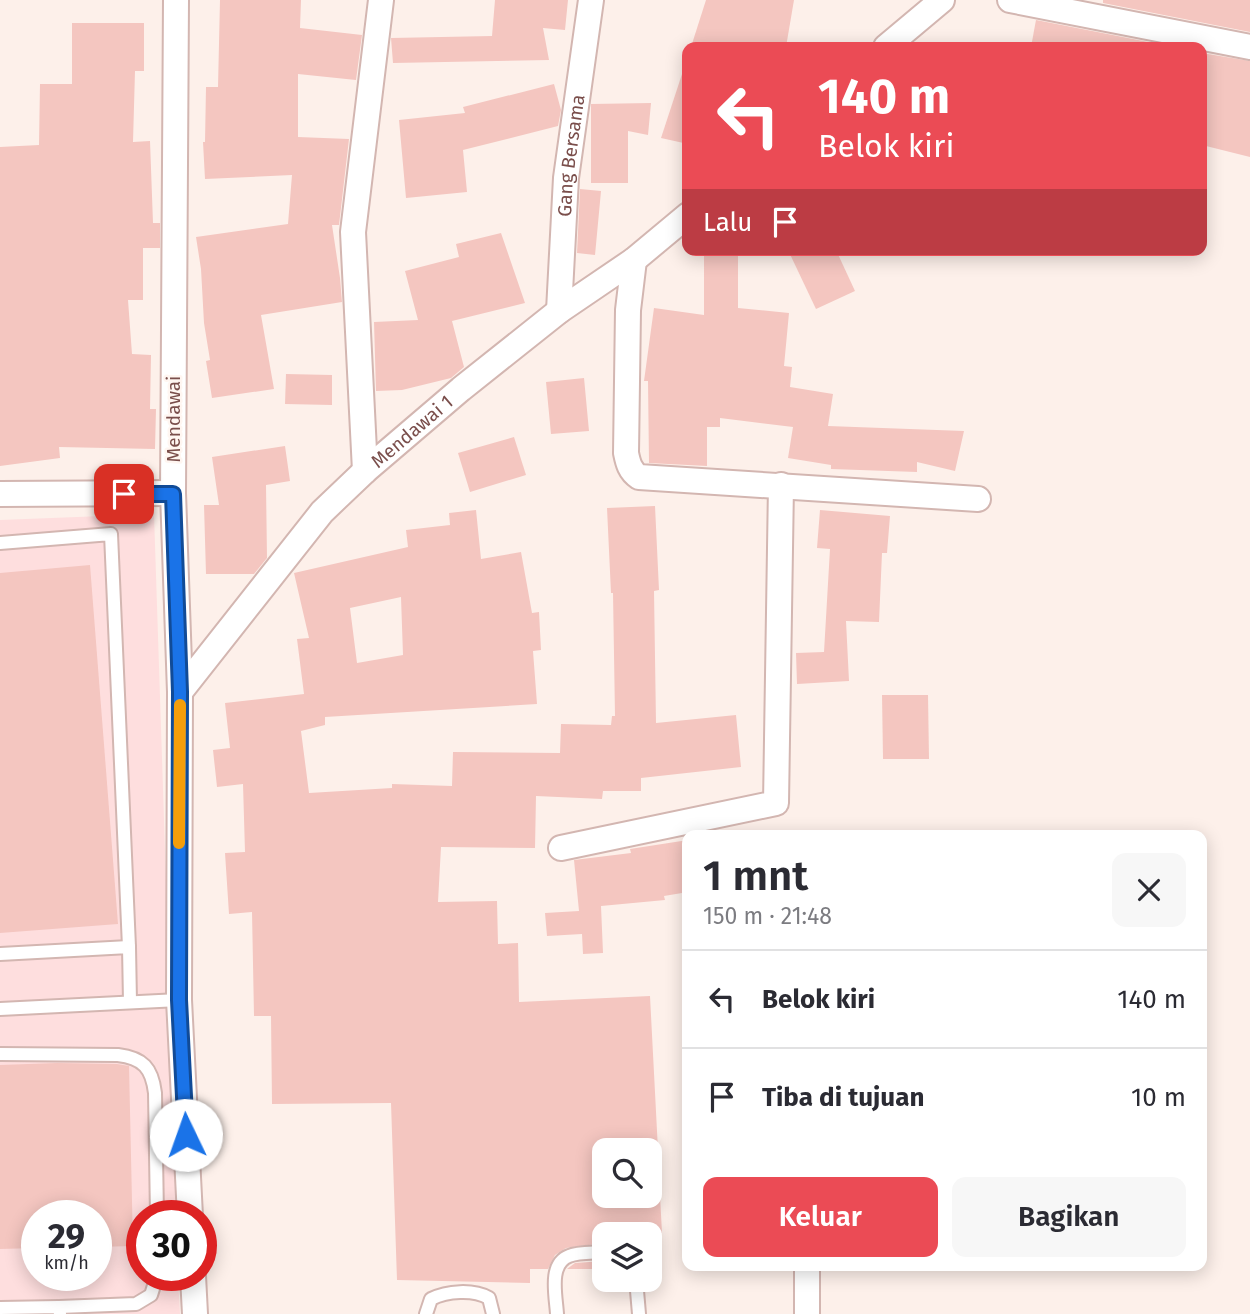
<!DOCTYPE html>
<html lang="id">
<head>
<meta charset="utf-8">
<style>
	:root { --surface:#fff; --page:#f7f7f7; --text:#2b2b33; --muted:#7c7c81; --line:#e1e1e2; --accent:#eb4b55 }
	body { margin:0; font-family:"Fira Sans",sans-serif; background:var(--page); color:var(--text); height:100vh; display:flex; flex-direction:column; font-size:26px; white-space:nowrap }
	* { box-sizing:border-box; margin:0 }
	p { font-size:23px; color:var(--muted) }
	.icon { flex:none; width:38px; height:38px; fill:none; stroke:currentColor; stroke-width:2; stroke-linecap:round; stroke-linejoin:round }
	.map { position:relative; flex:1; overflow:hidden }
	.drawer { position:absolute; left:682px; top:830px; width:525px; height:441px; display:flex; flex-direction:column; background:var(--surface); border-radius:14px; box-shadow:0 4px 18px #0003 }
	.drawer>* { flex:none }
	.guide { position:absolute; left:682px; top:42px; width:525px; height:214px; border-radius:14px; box-shadow:0 4px 18px #0003; background:#eb4b55; color:#fff; overflow:hidden }
	.buttons { position:absolute; left:592px; top:1138px; display:grid; gap:14px }
	.buttons a { display:grid; place-items:center; width:70px; height:70px; border-radius:14px; background:var(--surface); box-shadow:0 4px 18px #0003; font-size:35px }
	.speed { position:absolute; left:21px; top:1200px; display:flex; gap:14px; font-size:35px; font-weight:700; text-align:center }
	.speed>* { display:grid; place-content:center; width:91px; height:91px; border-radius:50%; background:var(--surface); box-shadow:0 4px 18px #0003; line-height:1 }
	.speed small { font-size:18px; font-weight:400 }
	.speed .limit { border:10px solid #d22; background:#fff; color:#111 }
	.pin { position:absolute; display:grid; place-items:center; width:60px; height:60px; color:#fff; margin:-30px; border-radius:14px; box-shadow:0 4px 10px #0006 }
	.me { position:absolute; width:77px; margin:-38px; rotate:357deg; stroke-linejoin:round; filter:drop-shadow(0 0 5px #0008) }
	.turn { display:flex; align-items:center; gap:24px; height:147px; padding:0 21px; font-size:32px }
	.turn .icon { width:91px; height:91px; stroke-width:2.5 }
	.turn b { display:block; font-size:49px; line-height:60px }
	.then { display:flex; align-items:center; height:66px; padding:0 21px; background:#0003; gap:14px; font-size:26px }
	.round { display:grid; place-items:center; flex:none; width:74px; height:74px; border-radius:14px; background:var(--page) }
	.headline { display:flex; align-items:center; justify-content:space-between; height:119px; padding:0 21px }
	h1 { font-size:42px; font-weight:600; line-height:52px }
	.cta { display:flex; gap:14px; margin-top:auto; padding:14px 21px }
	.cta a { flex:1; height:80px; border-radius:14px; background:var(--accent); color:#fff; font-size:28px; font-weight:600; line-height:80px; text-align:center }
	.cta a+a { background:var(--page); color:var(--text) }
	ul { padding:0; list-style:none }
	li { display:flex; align-items:center; gap:21px; height:98px; padding:0 21px; border-top:2px solid var(--line) }
	li div { flex:1 }
	li b { display:block; font-size:26px }
	li em { font-style:normal }
	.map>svg:first-child { display:block }
	.commercial { fill:#fedede; fill-rule:evenodd }
	.building { fill:#f4c6c0; fill-rule:evenodd }
	.lines { fill:none; stroke-linecap:round; stroke-linejoin:round }
	.service-casing { stroke:#d3b6b1; stroke-width:16 }
	.minor-casing { stroke:#d3b6b1; stroke-width:28 }
	.service { stroke:#fff; stroke-width:12 }
	.minor { stroke:#fff; stroke-width:24 }
	.route-casing { stroke:#114b97; stroke-width:18 }
	.route { stroke:#1a73e8; stroke-width:12 }
	.slow { stroke:#f59e0b; stroke-width:12 }
	.labels { text-anchor:middle; stroke-width:5; stroke-linejoin:round; paint-order:stroke }
	.street-label { font-size:19px; fill:#7a4e4b; stroke:#fff6f1 }
</style>
</head>
<body>
<div class="map">
<svg width="1250" height="1314" viewBox="0 0 1250 1314">
	<rect width="100%" height="100%" fill="#fdf0ea"/>
	<path class="commercial" d="M 154,514 L 177,1216 L 142,1216 L 142,1276 L 178,1276 L 180,1314 L 0,1314 L 0,520 ZM 37,1216 L 96,1216 L 96,1276 L 37,1276 Z"/>
	<g class="building">
		<polygon points="220,0 301,0 300,28 362,35 356,80 298,74 298,137 349,139 339,225 332,225 340,278 342,302 261,315 274,389 212,398 206,361 210,360 204,323 201,269 196,237 288,224 292,175 205,179 203,142 205,142 206,87 218,87"/>
		<polygon points="495,0 568,0 565,30 543,28 549,60 393,63 391,38 492,36"/>
		<polygon points="706,0 794,0 786,47 691,47"/>
		<polygon points="1103,0 1250,0 1250,32 1103,3"/>
		<polygon points="1036,20 1174,47 1031,47"/>
		<polygon points="72,23 144,23 144,71 135,71 133,142 150,141 153,223 160,223 160,248 143,248 143,300 128,300 132,354 151,355 150,409 156,409 155,449 59,447 60,458 0,466 0,147 39,145 40,84 72,84"/>
		<polygon points="1202,53 1250,61 1250,157 1202,145"/>
		<polygon points="683,71 688,72 688,144 661,138"/>
		<polygon points="554,84 561,110 558,126 463,150 467,192 406,198 399,120 465,113 463,107"/>
		<polygon points="651,103 648,135 628,131 628,183 591,183 591,104"/>
		<polygon points="580,189 601,191 595,255 577,253"/>
		<polygon points="501,233 525,303 452,321 464,367 451,378 402,390 376,391 374,322 418,320 405,271 459,257 456,244"/>
		<polygon points="704,250 738,250 738,308 789,313 784,366 792,367 790,387 833,394 828,426 964,431 955,471 917,462 917,472 831,469 831,465 788,458 793,427 720,418 720,427 707,427 707,466 649,463 648,381 644,381 654,308 704,315"/>
		<polygon points="788,250 836,250 855,291 816,309"/>
		<polygon points="286,374 332,375 332,405 285,404"/>
		<polygon points="584,378 589,431 551,434 546,382"/>
		<polygon points="514,437 526,475 470,492 458,453"/>
		<polygon points="285,446 290,481 266,485 267,558 254,574 206,574 204,505 219,505 212,457"/>
		<path d="M 655,506 L 659,590 L 654,591 L 656,723 L 736,715 L 741,767 L 641,778 L 641,791 L 603,791 L 602,799 L 536,796 L 535,848 L 441,847 L 438,902 L 497,901 L 498,944 L 518,943 L 519,1002 L 650,996 L 658,1150 L 604,1150 L 604,1195 L 660,1195 L 662,1233 L 604,1234 L 604,1243 L 566,1248 L 555,1255 L 548,1269 L 530,1269 L 530,1283 L 397,1280 L 391,1103 L 272,1104 L 271,1016 L 254,1016 L 252,912 L 229,914 L 225,853 L 245,852 L 243,784 L 217,787 L 213,750 L 230,748 L 225,703 L 304,694 L 297,639 L 309,638 L 294,573 L 408,547 L 406,530 L 450,525 L 449,513 L 476,510 L 481,559 L 521,552 L 532,613 L 539,612 L 541,650 L 533,651 L 537,704 L 325,717 L 325,725 L 301,731 L 309,793 L 392,788 L 392,784 L 452,786 L 453,752 L 560,753 L 561,724 L 611,725 L 612,716 L 615,716 L 613,593 L 611,593 L 607,508 ZM 401,597 L 403,655 L 357,663 L 350,608 Z"/>
		<polygon points="820,510 890,516 887,553 882,553 879,622 846,621 849,681 797,684 796,653 824,652 830,549 817,548"/>
		<polygon points="90,565 118,924 0,933 0,573"/>
		<polygon points="882,695 928,695 929,759 883,759"/>
		<polygon points="688,840 688,892 664,896 665,900 601,906 603,953 583,954 582,934 547,936 545,913 579,911 574,860 631,853 630,849"/>
		<polygon points="57,1063 117,1064 129,1066 133,1246 96,1247 96,1216 37,1216 37,1248 0,1249 0,1065"/>
		<polygon points="604,1261 604,1269 567,1269 575,1263"/>
	</g>
	<g class="lines">
		<g class="service-casing">
			<g id="service">
				<polyline points="0,543 111,534 129,947"/>
				<polyline points="0,954 129,947 130,1002"/>
				<polyline points="0,1009 179,1000"/>
				<path d="M 0,1054 L 118,1055 C 143,1058 152,1068 155,1093 L 157,1216"/>
				<polyline points="636,1279 639,1314"/>
				<polyline points="59,1307 136,1304 151,1295 157,1276"/>
				<polyline points="0,1308 59,1307 60,1314"/>
				<path d="M 426,1314 L 431,1299 C 447,1291 473,1289 489,1298 L 493,1314"/>
				<path d="M 557,1314 C 556,1296 548,1264 569,1256 C 578,1252 594,1253 604,1252"/>
			</g>
		</g>
		<g class="minor-casing">
			<g id="minor">
				<polyline points="176,0 173,493 180,692 179,1000 190,1216"/>
				<polyline points="1010,0 1250,47"/>
				<polyline points="886,47 942,0"/>
				<path d="M 634,260 L 628,310 L 626,453 C 628,463 630,471 639,477 L 978,499"/>
				<path id="s1" d="M 559,311 L 566,178 L 591,0"/>
				<polyline points="365,471 353,232 381,0"/>
				<polyline points="0,494 173,493"/>
				<path id="s2" d="M 180,692 L 322,512 L 365,471 L 461,389 L 559,311 L 634,260 L 688,215"/>
				<polyline points="561,848 776,803 781,485"/>
				<polyline points="807,1265 807,1314"/>
				<polyline points="193,1276 195,1314"/>
			</g>
		</g>
		<use href="#service" class="service"/>
		<use href="#minor" class="minor"/>
	</g>
	<g class="lines">
		<g class="route-casing">
			<polyline id="route" points="124,494 173,494 180,692 179,1000 186,1135"/>
		</g>
		<use href="#route" class="route"/>
		<polyline class="slow" points="179,843 180,705"/>
	</g>
	<g class="labels">
		<g class="street-label">
			<text dy="7" stroke="none"><textPath href="#s1" startOffset="156">Gang Bersama</textPath></text>
			<text transform="translate(173 419) rotate(-90)" y="7">Mendawai</text>
			<text dy="7" stroke="none"><textPath href="#s2" startOffset="350">Mendawai 1</textPath></text>
		</g>
	</g>
</svg>
<div class="buttons">
<a><svg class="icon" aria-label="search" viewBox="0 0 24 24"><circle cx="10" cy="10" r="6"/><path d="M15 15l6 6"/></svg></a>
<a><svg class="icon" aria-label="layers" viewBox="0 0 24 24"><path d="M12 4l9 5-9 5-9-5zM3 14l9 5 9-5"/></svg></a>
</div>
<div class="speed"><div>29<small>km/h</small></div><div class="limit">30</div></div>
<div class="pin" style="left:124px;top:494px;background:#d93025"><svg class="icon" aria-label="arrive" viewBox="0 0 24 24"><path d="M6 21V4h12l-3 4 3 4H6"/></svg></div>
<svg class="me" style="left:186px;top:1135px" viewBox="-20 -20 40 40"><circle r="19" fill="#fff"/><path d="M0-13L10 11 0 6-10 11z" fill="#1a73e8"/></svg>
<div class="guide">
<div class="turn"><svg class="icon" aria-label="left" viewBox="0 0 24 24"><path d="M17 20v-9H6M10 6l-5 5 5 5"/></svg><div><b>140 m</b>Belok kiri</div></div>
<div class="then">Lalu<svg class="icon" aria-label="arrive" viewBox="0 0 24 24"><path d="M6 21V4h12l-3 4 3 4H6"/></svg></div>
</div>
<section class="drawer">
<div class="headline"><div><h1>1 mnt</h1><p>150 m · 21:48</p></div><a class="round"><svg class="icon" aria-label="close" viewBox="0 0 24 24"><path d="M6 6l12 12M18 6L6 18"/></svg></a></div>
<ul>
<li><svg class="icon" aria-label="left" viewBox="0 0 24 24"><path d="M17 20v-9H6M10 6l-5 5 5 5"/></svg><div><b>Belok kiri</b></div><em>140 m</em></li>
<li><svg class="icon" aria-label="arrive" viewBox="0 0 24 24"><path d="M6 21V4h12l-3 4 3 4H6"/></svg><div><b>Tiba di tujuan</b></div><em>10 m</em></li>
</ul>
<div class="cta"><a>Keluar</a><a>Bagikan</a></div>
</section>
</div>
</body>
</html>
